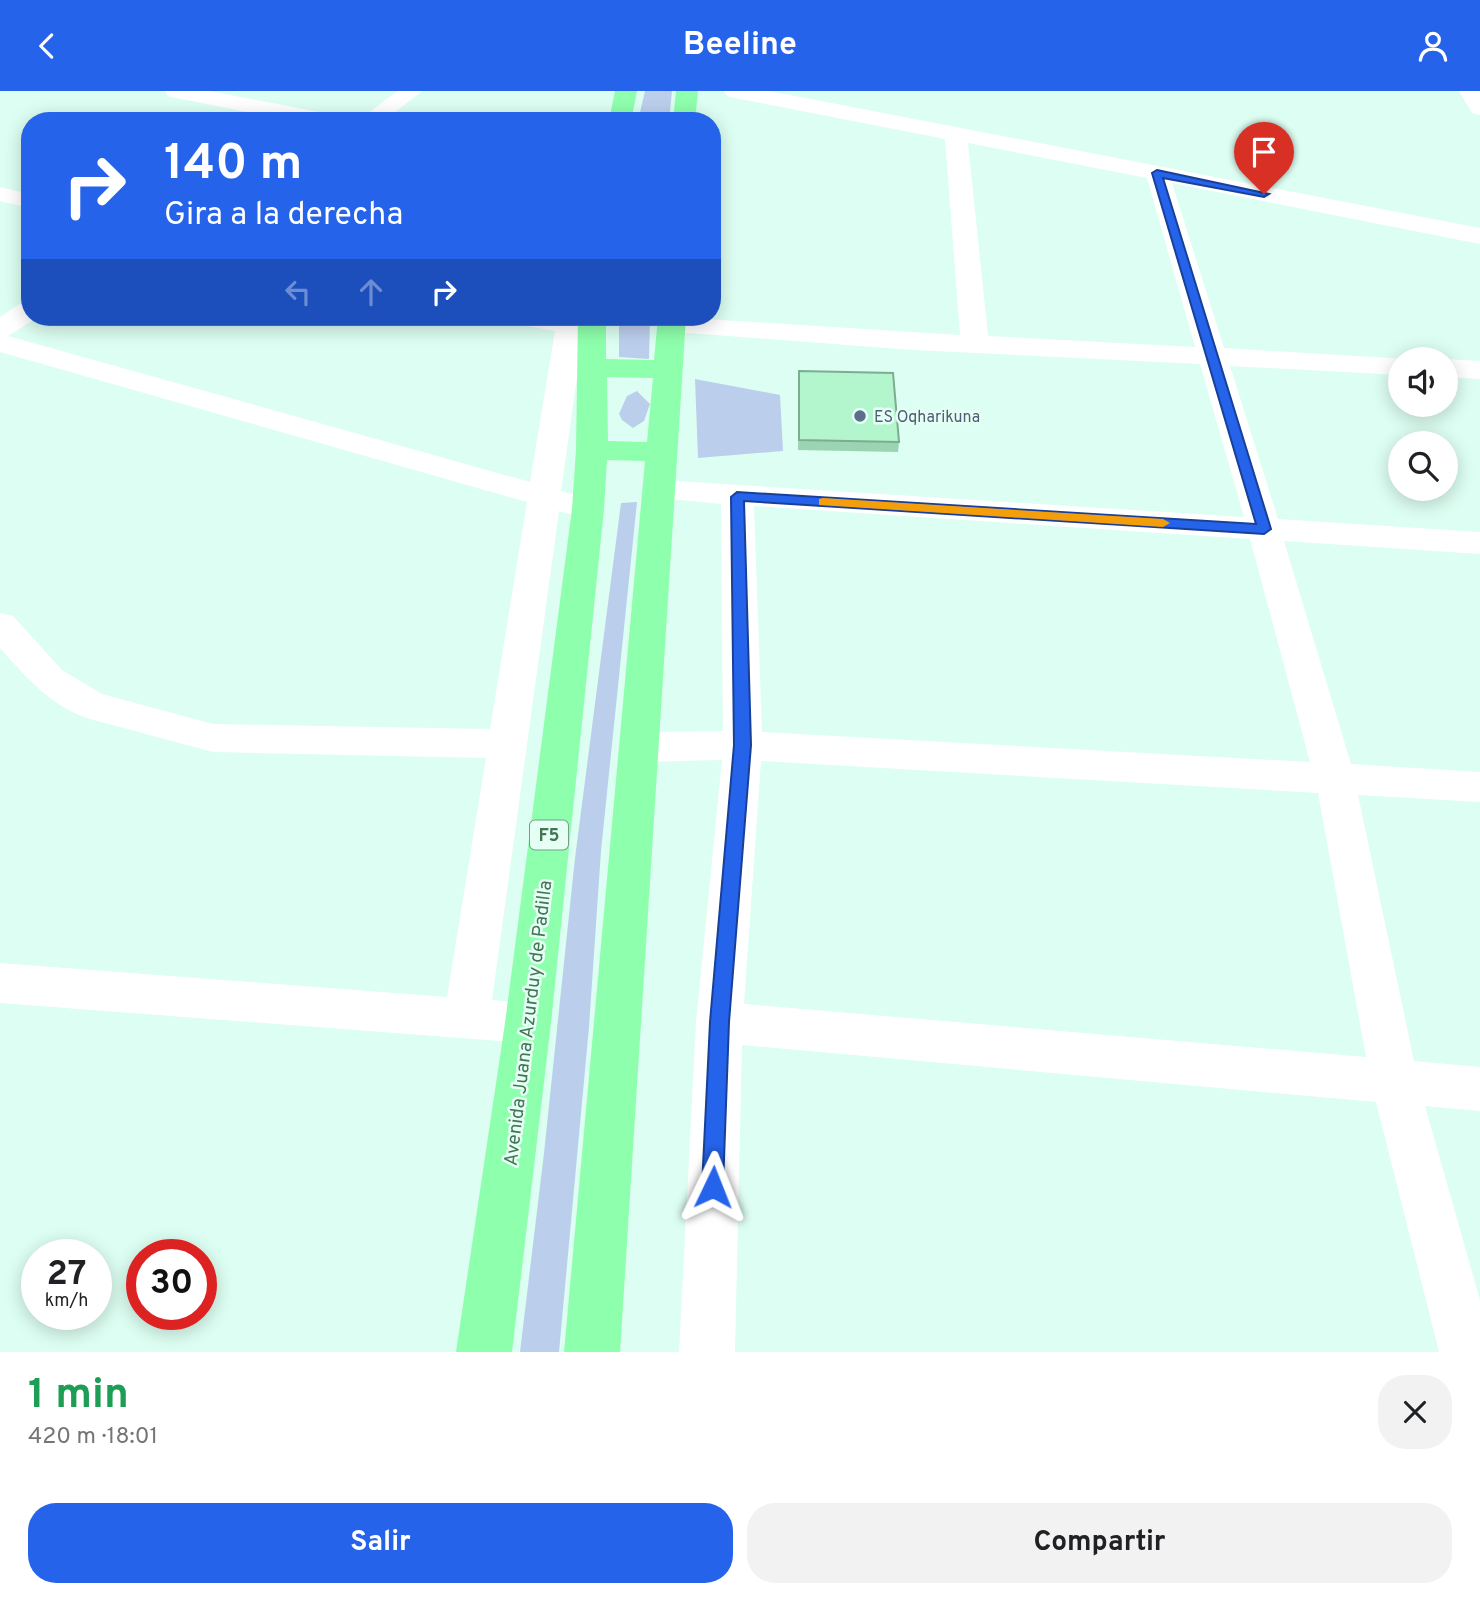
<!DOCTYPE html>
<html lang="es">
<head>
<meta charset="utf-8">
<style>
	:root { --surface:#fff; --page:#f2f2f2; --text:#202124; --muted:#757577; --accent:#2563eb }
	body { margin:0; font-family:Overpass,sans-serif; background:var(--page); color:var(--text); height:100vh; display:flex; flex-direction:column; font-size:26px; white-space:nowrap }
	* { box-sizing:border-box; margin:0 }
	p { font-size:23px; color:var(--muted) }
	.icon { flex:none; width:38px; height:38px; fill:none; stroke:currentColor; stroke-width:2; stroke-linecap:round; stroke-linejoin:round }
	.map { position:relative; height:1261px; overflow:hidden }
	.drawer { display:flex; flex-direction:column; background:var(--surface); flex:1 }
	.drawer>* { flex:none }
	.top-card { position:absolute; left:21px; top:21px; width:700px; height:214px; border-radius:28px; box-shadow:0 4px 18px #0003; background:#2563eb; color:#fff; overflow:hidden }
	.tools { position:absolute; left:1388px; top:256px; display:grid; gap:14px }
	.tools a { display:grid; place-items:center; width:70px; height:70px; border-radius:50%; background:var(--surface); box-shadow:0 4px 18px #0003; font-size:35px }
	.speed { position:absolute; left:21px; top:1148px; display:flex; gap:14px; font-size:35px; font-weight:700; text-align:center }
	.speed>* { display:grid; place-content:center; width:91px; height:91px; border-radius:50%; background:var(--surface); box-shadow:0 4px 18px #0003; line-height:1 }
	.speed small { font-size:18px; font-weight:400 }
	.speed .limit { border:10px solid #d22; background:#fff; color:#111 }
	.pin { position:absolute; display:grid; place-items:center; width:60px; height:60px; color:#fff; margin:-72px -30px; border-radius:50% 50% 50% 0; rotate:-45deg; box-shadow:0 0 7px #0007 }
	.pin .icon { rotate:45deg }
	.me { position:absolute; width:77px; margin:-38px; rotate:2deg; stroke-linejoin:round; filter:drop-shadow(0 0 5px #0008) }
	.turn { display:flex; align-items:center; gap:24px; height:147px; padding:0 28px; font-size:32px }
	.turn .icon { width:91px; height:91px; stroke-width:2.5 }
	.turn b { display:block; font-size:49px; line-height:60px }
	.lanes { display:flex; align-items:center; height:66px; padding:0 28px; background:#0003; justify-content:center; gap:35px; direction:ltr }
	.lanes .off { opacity:.35 }
	.round { display:grid; place-items:center; flex:none; width:74px; height:74px; border-radius:28px; background:var(--page) }
	.summary { display:flex; align-items:center; justify-content:space-between; height:119px; padding:0 28px }
	h1 { font-size:42px; font-weight:700; line-height:52px; color:#1e9e55 }
	.cta { display:flex; gap:14px; margin-top:auto; padding:14px 28px }
	.cta a { flex:1; height:80px; border-radius:28px; background:var(--accent); color:#fff; font-size:28px; font-weight:700; line-height:80px; text-align:center }
	.cta a+a { background:var(--page); color:var(--text) }
	header { display:flex; justify-content:space-between; align-items:center; height:91px; padding:0 28px; background:var(--accent); color:#fff; font-size:32px; font-weight:700 }
	.map>svg:first-child { display:block }
	.green { fill:#bbcfec }
	.lines { fill:none; stroke-linecap:round; stroke-linejoin:round }
	.minor { fill:#fff; fill-rule:evenodd }
	.highway { fill:#8effac; fill-rule:evenodd }
	.wall { fill:#9ad4b1 }
	.building { fill:#b3f6ce; stroke:#7dac90; stroke-width:2 }
	.route { fill:#2563eb; stroke:#184099; stroke-width:2 }
	.slow { fill:#f59e0b }
	.service-dot { fill:#5c6f8a; stroke:#e6fff5; stroke-width:2.5 }
	.labels { text-anchor:middle; stroke-width:5; stroke-linejoin:round; paint-order:stroke }
	.far-service-label { font-size:16px; fill:#4e5e75; stroke:#e6fff5; text-anchor:start }
	.shield { fill:#e6fff5; stroke:#759f86; stroke-width:2 }
	.shield-label { font-size:18px; font-weight:bold; fill:#447656 }
	.street-label { font-size:19px; fill:#447656; stroke:#e6fff5 }
</style>
</head>
<body>
<header><svg class="icon" aria-label="back" viewBox="0 0 24 24"><path d="M15 5l-7 7 7 7"/></svg>Beeline<svg class="icon" aria-label="person" viewBox="0 0 24 24"><circle cx="12" cy="8" r="4"/><path d="M4 21q1-7 8-7t8 7"/></svg></header>
<div class="map">
<svg width="1480" height="1261" viewBox="0 0 1480 1261">
	<rect width="100%" height="100%" fill="#ddfef2"/>
	<g class="green">
		<polygon points="645,0 672,0 669,30 638,30"/>
		<polygon points="619,226 650,226 649,268 619,266"/>
		<polygon points="695,288 780,304 783,360 698,367"/>
		<polygon points="637,300 650,313 644,330 633,337 622,329 619,323 627,305"/>
		<polygon points="637,411 601,760 589,936 559,1261 520,1261 544,1062 575,767 621,412"/>
	</g>
	<g class="lines">
		<g class="minor">
			<polygon points="165,0 210,0 329,23 337,25 340,30 293,30 176,7 168,5"/>
			<polygon points="397,0 422,0 384,30 358,30"/>
			<path d="M 724,0 L 769,0 L 1480,137 L 1480,153 L 1172,92 L 1224,257 L 1406,268 L 1400,268 L 1400,284 L 1230,275 L 1278,428 L 1480,441 L 1480,463 L 1284,450 L 1351,673 L 1480,681 L 1480,711 L 1358,704 L 1414,970 L 1480,976 L 1480,1020 L 1425,1015 L 1480,1209 L 1480,1261 L 1439,1261 L 1376,1011 L 742,954 L 735,1261 L 679,1261 L 696,931 L 722,669 L 639,671 L 625,666 L 619,656 L 625,646 L 639,641 L 723,640 L 721,413 L 650,406 L 645,399 L 650,392 L 661,389 L 1244,426 L 1200,273 L 913,259 L 662,240 L 658,234 L 662,228 L 674,226 L 960,244 L 945,48 L 735,7 L 727,5 ZM 968,52 L 1147,87 L 1195,256 L 988,245 ZM 754,415 L 1250,448 L 1310,671 L 762,641 ZM 761,670 L 1318,702 L 1366,966 L 744,913 Z"/>
			<polygon points="1459,0 1480,0 1480,24 1472,22"/>
			<polygon points="0,96 30,103 30,117 0,110"/>
			<path d="M 30,211 L 30,226 L 38,226 L 8,245 L 530,391 L 555,240 L 512,232 L 508,226 L 580,228 L 596,257 L 592,263 L 580,265 L 561,400 L 600,411 L 604,418 L 600,425 L 588,428 L 559,420 L 492,909 L 528,912 L 544,918 L 551,932 L 544,946 L 528,952 L 0,912 L 0,872 L 447,906 L 486,667 L 213,661 L 90,628 C 51,616 26,586 0,557 L 0,522 L 13,525 L 62,579 L 102,603 L 213,633 L 490,638 L 527,411 L 0,261 L 0,226 L 20,213 Z"/>
			<polygon points="1446,268 1480,270 1480,288 1446,286"/>
		</g>
		<g class="highway">
			<polygon points="615,0 637,0 631,30 609,30"/>
			<polygon points="676,0 698,0 695,30 673,30"/>
			<path d="M 578,226 L 606,226 L 606,268 L 654,269 L 658,226 L 686,226 L 620,1261 L 564,1261 L 645,370 L 607,369 L 604,418 L 551,932 L 512,1261 L 456,1261 L 505,932 L 572,418 L 576,359 ZM 607,286 L 653,287 L 647,351 L 608,350 Z"/>
		</g>
	</g>
	<polygon class="wall" points="799,280 899,351 898,361 798,359"/>
	<polygon class="building" points="799,280 893,282 899,351 799,349"/>
	<polygon class="route" points="1157,79 1269,103 1264,106 1163,87 1271,438 1264,443 744,410 751,654 729,931 723,1096 720,1103 713,1106 706,1103 702,1096 710,931 734,654 731,406 737,401 1256,433 1152,82"/>
	<polygon class="slow" points="823,407 1163,428 1170,432 1163,436 819,414 819,408"/>
	<circle class="service-dot" cx="860" cy="325" r="7"/>
	<g class="labels">
		<g class="far-service-label">
			<text x="874" y="331">ES Oqharikuna</text>
		</g>
		<rect class="shield" x="530" y="729.5" width="38" height="29" rx="5"/>
		<g class="shield-label">
			<text x="549" y="750">F5</text>
		</g>
		<g class="street-label">
			<text transform="translate(527 932) rotate(-83)" y="7">Avenida Juana Azurduy de Padilla</text>
		</g>
	</g>
</svg>
<div class="tools">
<a><svg class="icon" aria-label="sound" viewBox="0 0 24 24"><path d="M4 9h4l5-4v14l-5-4H4zM17 9q2 3 0 6"/></svg></a>
<a><svg class="icon" aria-label="search" viewBox="0 0 24 24"><circle cx="10" cy="10" r="6"/><path d="M15 15l6 6"/></svg></a>
</div>
<div class="speed"><div>27<small>km/h</small></div><div class="limit">30</div></div>
<div class="pin" style="left:1264px;top:103px;background:#d93025"><svg class="icon" aria-label="arrive" viewBox="0 0 24 24"><path d="M6 21V4h12l-3 4 3 4H6"/></svg></div>
<svg class="me" style="left:713px;top:1096px" viewBox="-20 -20 40 40"><path d="M0-17L14 15 0 8-14 15z" fill="#2563eb" stroke="#fff" stroke-width="4"/></svg>
<div class="top-card">
<div class="turn"><svg class="icon" aria-label="right" viewBox="0 0 24 24"><path d="M7 20v-9h11M14 6l5 5-5 5"/></svg><div><b>140 m</b>Gira a la derecha</div></div>
<div class="lanes"><svg class="icon off" aria-label="left" viewBox="0 0 24 24"><path d="M17 20v-9H6M10 6l-5 5 5 5"/></svg><svg class="icon off" aria-label="ahead" viewBox="0 0 24 24"><path d="M12 20V5M6 11l6-6 6 6"/></svg><svg class="icon" aria-label="right" viewBox="0 0 24 24"><path d="M7 20v-9h11M14 6l5 5-5 5"/></svg></div>
</div>
</div>
<section class="drawer">
<div class="summary"><div><h1>1 min</h1><p>420 m · 18:01</p></div><a class="round"><svg class="icon" aria-label="close" viewBox="0 0 24 24"><path d="M6 6l12 12M18 6L6 18"/></svg></a></div>
<div class="cta"><a>Salir</a><a>Compartir</a></div>
</section>
</body>
</html>
